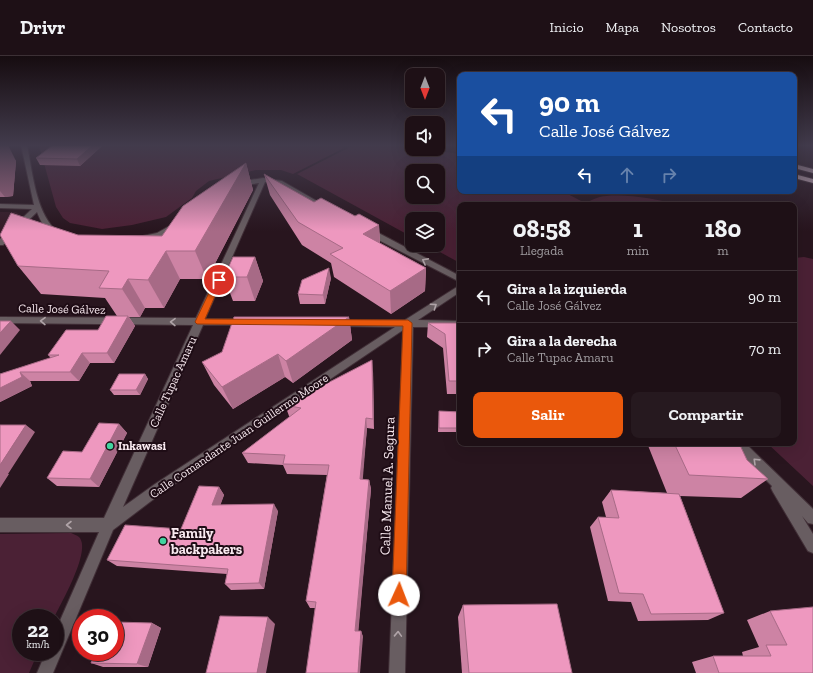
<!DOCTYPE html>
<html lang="es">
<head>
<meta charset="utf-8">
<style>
	:root { --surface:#1e1016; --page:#26191f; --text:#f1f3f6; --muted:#a19da1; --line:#3c3035; --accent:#ea580c }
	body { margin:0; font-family:"Zilla Slab",serif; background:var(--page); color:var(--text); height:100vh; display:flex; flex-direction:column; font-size:15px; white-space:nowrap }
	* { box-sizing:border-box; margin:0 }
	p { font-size:13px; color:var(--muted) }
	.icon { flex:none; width:22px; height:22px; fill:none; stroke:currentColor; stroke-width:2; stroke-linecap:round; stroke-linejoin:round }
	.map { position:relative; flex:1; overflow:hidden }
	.sheet { position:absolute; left:457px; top:146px; width:340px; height:244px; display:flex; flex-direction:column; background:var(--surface); border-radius:8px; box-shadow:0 4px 16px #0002,0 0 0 1px var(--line) }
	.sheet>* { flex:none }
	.guide { position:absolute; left:457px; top:16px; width:340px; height:122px; border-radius:8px; box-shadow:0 4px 16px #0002,0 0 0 1px var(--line); background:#1a4fa0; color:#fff; overflow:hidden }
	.needle { width:26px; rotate:180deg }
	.buttons { position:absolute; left:405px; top:12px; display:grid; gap:8px }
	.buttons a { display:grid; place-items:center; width:40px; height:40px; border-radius:8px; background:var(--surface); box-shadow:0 4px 16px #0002,0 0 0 1px var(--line); font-size:20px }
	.speed { position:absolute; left:12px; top:553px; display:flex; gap:8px; font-size:20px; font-weight:700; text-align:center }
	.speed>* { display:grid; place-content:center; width:52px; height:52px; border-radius:50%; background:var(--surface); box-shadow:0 4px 16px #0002,0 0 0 1px var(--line); line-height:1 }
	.speed small { font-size:10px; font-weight:400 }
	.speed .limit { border:6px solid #d22; background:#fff; color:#111 }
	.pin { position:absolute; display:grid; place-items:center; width:34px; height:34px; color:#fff; margin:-17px; border:2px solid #fff; border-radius:50%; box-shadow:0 1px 4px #0007 }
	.me { position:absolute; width:44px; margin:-22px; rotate:2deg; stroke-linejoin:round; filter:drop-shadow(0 0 3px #0008) }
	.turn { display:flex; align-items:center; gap:14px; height:84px; padding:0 16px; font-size:18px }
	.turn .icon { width:52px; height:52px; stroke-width:2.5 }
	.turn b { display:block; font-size:28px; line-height:34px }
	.lanes { display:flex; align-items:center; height:38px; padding:0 16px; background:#0003; justify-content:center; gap:20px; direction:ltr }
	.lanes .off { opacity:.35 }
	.eta { display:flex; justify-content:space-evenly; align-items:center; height:68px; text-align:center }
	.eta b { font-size:24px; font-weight:700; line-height:28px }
	.button { display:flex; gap:8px; margin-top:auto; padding:8px 16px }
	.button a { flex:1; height:46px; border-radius:8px; background:var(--accent); color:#fff; font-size:16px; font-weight:700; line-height:46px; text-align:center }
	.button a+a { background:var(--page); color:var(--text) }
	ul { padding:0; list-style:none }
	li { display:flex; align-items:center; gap:12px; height:52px; padding:0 16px; border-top:1px solid var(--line) }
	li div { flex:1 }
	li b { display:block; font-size:15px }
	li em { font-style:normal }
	header { display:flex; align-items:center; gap:24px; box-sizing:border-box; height:56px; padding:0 20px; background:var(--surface); border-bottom:1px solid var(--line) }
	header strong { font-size:19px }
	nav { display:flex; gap:22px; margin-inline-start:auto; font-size:14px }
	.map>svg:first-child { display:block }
	.built { fill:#351b27 }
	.green { fill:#4b2135; fill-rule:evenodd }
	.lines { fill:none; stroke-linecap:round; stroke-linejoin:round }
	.minor-casing { stroke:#412f37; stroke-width:2 }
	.highway-casing { stroke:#412f37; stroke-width:2 }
	.minor { fill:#685d61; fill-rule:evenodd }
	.highway { fill:#d4b8c4; fill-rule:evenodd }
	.wall { fill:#cd83a4 }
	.shaded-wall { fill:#a76a86 }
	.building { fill:#ee98bf; stroke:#a76a86 }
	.oneway { stroke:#b0a4a8 }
	.route { fill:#ea580c; stroke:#983908 }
	.poi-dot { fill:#42d4a0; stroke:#1e0c15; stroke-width:1.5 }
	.labels { text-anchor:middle; stroke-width:4; stroke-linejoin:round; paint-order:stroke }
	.street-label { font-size:12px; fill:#f9eaf0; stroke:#1e0c15 }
	.poi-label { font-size:12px; font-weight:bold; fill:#f9eaf0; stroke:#1e0c15; text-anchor:start }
	.near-street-label { font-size:14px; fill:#f9eaf0; stroke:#1e0c15 }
	.near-poi-label { font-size:14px; font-weight:bold; fill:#f9eaf0; stroke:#1e0c15; text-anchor:start }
</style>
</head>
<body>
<header>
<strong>Drivr</strong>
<nav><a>Inicio</a><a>Mapa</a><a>Nosotros</a><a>Contacto</a></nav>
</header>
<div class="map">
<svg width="813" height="617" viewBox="0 0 813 617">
	<rect width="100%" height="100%" fill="#28151e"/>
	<polygon class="built" points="0,156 16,156 21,159 0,178"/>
	<g class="green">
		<polygon points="39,89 338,89 344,92 293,118 281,114 256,114 209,125 196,135 192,142 166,161 132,169 102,173 70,167 63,162 56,151"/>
		<path d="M 354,89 L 408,89 L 412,90 L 412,93 L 424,93 L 460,98 L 460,135 L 562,135 L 585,147 C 592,144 599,140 606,140 C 630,138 656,143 679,149 L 460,149 L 460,207 L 427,189 L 438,189 L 438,163 L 412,163 L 412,181 L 297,118 ZM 412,115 L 438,115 L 438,141 L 412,141 Z"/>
		<polygon points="804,201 813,203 813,430 767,387 794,387 794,202"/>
		<path d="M 71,477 C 73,478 77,479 79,481 C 92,494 61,547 54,562 L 21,562 L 21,596 L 38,596 L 29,617 L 0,617 L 0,478 Z"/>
	</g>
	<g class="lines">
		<g class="minor-casing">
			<g id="minor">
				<path d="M 21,89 L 27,89 C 32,113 35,149 51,169 C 53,172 57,174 60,177 L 56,179 C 46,176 41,166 37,156 L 3,189 L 0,189 L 0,183 L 32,153 L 0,152 L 0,148 L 34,149 Z"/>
				<polygon points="263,122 282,125 329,152 324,153 278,128 265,126 205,263 246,263 251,266 246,269 203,269 123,451 155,428 395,271 336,270 333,269 331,267 333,265 405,264 460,229 460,236 418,264 460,265 460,271 413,271 405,617 389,617 403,274 163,436 113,474 53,617 37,617 46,596 55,596 55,576 99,476 0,476 0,462 104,462 193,269 0,267 0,261 196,262 259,127 238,130 235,128 238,126"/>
				<polygon points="173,168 179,168 180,170 162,181 141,185 137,183 138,181 157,177"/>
				<polygon points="365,173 371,173 460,220 460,226 365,177"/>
				<polygon points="731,387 745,387 813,453 813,468 808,467 802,460 813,478 813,497 808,495 773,436 771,432 772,430 733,391"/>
			</g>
		</g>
		<g class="highway-casing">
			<g id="highway">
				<polygon points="794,108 813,113 813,117 794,112"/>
				<polygon points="794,118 813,123 813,127 794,122"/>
			</g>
		</g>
		<use href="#minor" class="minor"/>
		<use href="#highway" class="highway"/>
	</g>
	<g class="wall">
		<polygon points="0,89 16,105 13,140 5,141 0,141"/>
		<polygon points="103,89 80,110 40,109 36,102"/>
		<polygon points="246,107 253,134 207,223 180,223 164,252 145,252 140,261 129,261 135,270 114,307 90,307 79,325 30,325 32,330 0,346 0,318 51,302 48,299 98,274 117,260 105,242 41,238 18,210 78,179 162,180"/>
		<polygon points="264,118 314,146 379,169 380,187 426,212 425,235 391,258 334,221 331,207 302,189 270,139"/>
		<polygon points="255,201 263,225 255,245 233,245 224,221"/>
		<polygon points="331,222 325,248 300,248 298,238"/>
		<polygon points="349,261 352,284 293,327 285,321 233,353 214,329 202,306"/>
		<polygon points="428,267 460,267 460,338 447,338 443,292 427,281"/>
		<polygon points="373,315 374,373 367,372 362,423 369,424 371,433 358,575 361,575 363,581 315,552 310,552 306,545 327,419 287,418 283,409 248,407 242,397 290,361 289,360 285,349"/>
		<polygon points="145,318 148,323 140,339 114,339 110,334"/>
		<polygon points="439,355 460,356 460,376 438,376"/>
		<polygon points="119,368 127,377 99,431 57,430 47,422"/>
		<polygon points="647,387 739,387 747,404 768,423 741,442 680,440 724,557 708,564 638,565 631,546 608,545 590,471 598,461 606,461 602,446 611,434 667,437"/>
		<polygon points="219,431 224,439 220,449 278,455 264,533 231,534 225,528 227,518 117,510 107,504 181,473"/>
		<polygon points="463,549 572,617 462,617 458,561"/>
		<polygon points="770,555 813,617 696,617 692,606 713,600 743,600 742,596 759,591 747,564"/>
		<polygon points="152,567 161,572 148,611 103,611 91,607"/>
	</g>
	<g class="shaded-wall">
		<polygon points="0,89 8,89 16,105 13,140 5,141 0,135"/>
		<polygon points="93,89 103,89 80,110 77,103"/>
		<polygon points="246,107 253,134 207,223 195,195"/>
		<polygon points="379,169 380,191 363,178"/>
		<polygon points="166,195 180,223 164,252 148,224"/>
		<polygon points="255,201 263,225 255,245 247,221"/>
		<polygon points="329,212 331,222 325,248 323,239"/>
		<polygon points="426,212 425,235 391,258 390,235"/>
		<polygon points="128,223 145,252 140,261 122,233"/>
		<polygon points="128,260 135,270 114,307 107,297"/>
		<polygon points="349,261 352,284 293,327 286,305"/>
		<polygon points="11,265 20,274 0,299 0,277"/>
		<polygon points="82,297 90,307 79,325 70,316"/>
		<polygon points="278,298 285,321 233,353 222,331"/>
		<polygon points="372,304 373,315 374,373 373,363"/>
		<polygon points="20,316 30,325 32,330 0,346 0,332"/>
		<polygon points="145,318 148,323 140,339 136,334"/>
		<polygon points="366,362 367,372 362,433 360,423"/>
		<polygon points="119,368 127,377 99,431 90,423"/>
		<polygon points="26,369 35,376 8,418 9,418 0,432 0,409"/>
		<polygon points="369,424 371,433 358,580 355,575"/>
		<polygon points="219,431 224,439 218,456 212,449"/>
		<polygon points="274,448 278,455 264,533 259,527"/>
		<polygon points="268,561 275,568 266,617 257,617"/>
		<polygon points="152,567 161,572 148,611 137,608"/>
		<polygon points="361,575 363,581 360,617 358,617"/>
	</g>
	<g class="building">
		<polygon points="53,89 93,89 77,103 36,102"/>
		<polygon points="246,107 195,195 166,195 148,224 128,223 122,233 99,232 109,215 18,210 0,179 11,157 78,179 162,180 183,150"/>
		<polygon points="264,118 314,146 321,142 355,160 359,158 379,169 363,178 426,212 390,235 330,198 343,192 298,166"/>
		<polygon points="233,201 255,201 247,221 224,221"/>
		<polygon points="329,212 323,239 298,238 302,224"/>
		<polygon points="106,260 128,260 107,297 82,297 70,316 20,316 22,321 0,332 0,318 59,299 48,299 66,274 98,274"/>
		<polygon points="234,261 349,261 286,305 278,298 222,331 202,306 222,296"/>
		<polygon points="0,265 11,265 0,277"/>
		<polygon points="428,267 460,267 460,325 449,325 445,278"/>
		<polygon points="372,304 373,363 366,362 360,423 369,424 355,575 361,575 358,617 306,617 316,546 306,545 329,409 283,408 285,399 242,397 301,352 285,349"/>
		<polygon points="119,318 145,318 136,334 110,334"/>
		<polygon points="439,355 460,356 460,372 439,372"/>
		<polygon points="99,367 119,368 90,423 47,422 63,395 82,396"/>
		<polygon points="0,369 26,369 0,409"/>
		<polygon points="674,387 739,387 747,404 768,423 689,419"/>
		<polygon points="199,430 219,431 212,449 274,448 259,527 225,528 228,513 107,504 125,469 181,473"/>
		<polygon points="611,434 679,438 724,557 651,558 643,538 619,537 598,461 619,462"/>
		<polygon points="557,548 572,617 469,617 463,549"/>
		<polygon points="813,551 813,617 719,617 713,600 771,600 766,589 787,589 770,555"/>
		<polygon points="220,560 268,561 257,617 206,617"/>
		<polygon points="115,566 152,567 137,608 91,607 95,596 115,596"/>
	</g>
	<defs><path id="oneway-chevron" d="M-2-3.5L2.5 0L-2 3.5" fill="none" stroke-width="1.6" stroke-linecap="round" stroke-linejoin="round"/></defs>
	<g class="oneway">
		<use href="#oneway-chevron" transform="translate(425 205) rotate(-152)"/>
		<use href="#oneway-chevron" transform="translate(434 250) rotate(-34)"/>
		<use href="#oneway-chevron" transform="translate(43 265) rotate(-179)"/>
		<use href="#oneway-chevron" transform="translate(173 266) rotate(-179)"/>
		<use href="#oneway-chevron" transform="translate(756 405) rotate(-136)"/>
		<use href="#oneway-chevron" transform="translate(69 469) rotate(180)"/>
		<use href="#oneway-chevron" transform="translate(398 578) rotate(-88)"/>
	</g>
	<linearGradient id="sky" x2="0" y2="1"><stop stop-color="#160c10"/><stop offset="0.51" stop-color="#423b4c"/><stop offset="1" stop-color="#423b4c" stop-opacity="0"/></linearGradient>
	<rect width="813" height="175" fill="url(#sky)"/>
	<polygon class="route" points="219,221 222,224 205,263 408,264 412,267 406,539 404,543 399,545 394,543 392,539 403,270 197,268 195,266 215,224"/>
	<g class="poi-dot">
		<circle cx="110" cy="390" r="4"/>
		<circle cx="163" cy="485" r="4"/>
	</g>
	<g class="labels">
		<g class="street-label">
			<text transform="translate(62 253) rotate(1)" y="4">Calle José Gálvez</text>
			<text transform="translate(173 326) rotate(-66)" y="4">Calle Tupac Amaru</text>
			<text transform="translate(239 380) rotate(-34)" y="4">Calle Comandante Juan Guillermo Moore</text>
		</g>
		<g class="poi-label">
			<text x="118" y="394">Inkawasi</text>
		</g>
		<g class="near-street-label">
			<text transform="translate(387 430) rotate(-88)" y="5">Calle Manuel A. Segura</text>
		</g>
		<g class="near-poi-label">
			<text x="171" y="482">Family<tspan x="171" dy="16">backpakers</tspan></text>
		</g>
	</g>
</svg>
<div class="buttons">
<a><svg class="needle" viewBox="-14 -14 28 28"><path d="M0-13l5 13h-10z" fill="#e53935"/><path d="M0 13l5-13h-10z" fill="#a19da1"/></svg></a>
<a><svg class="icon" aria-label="sound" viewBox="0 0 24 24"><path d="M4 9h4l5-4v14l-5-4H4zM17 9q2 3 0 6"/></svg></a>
<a><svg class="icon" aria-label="search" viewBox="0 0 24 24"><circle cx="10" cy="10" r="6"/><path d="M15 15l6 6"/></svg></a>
<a><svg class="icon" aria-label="layers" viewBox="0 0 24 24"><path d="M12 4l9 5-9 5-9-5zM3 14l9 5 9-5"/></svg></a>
</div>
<div class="speed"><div>22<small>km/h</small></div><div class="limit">30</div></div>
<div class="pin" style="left:219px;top:224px;background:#d93025"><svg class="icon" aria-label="arrive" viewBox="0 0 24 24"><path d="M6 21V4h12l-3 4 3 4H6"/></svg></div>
<svg class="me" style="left:399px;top:539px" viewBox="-20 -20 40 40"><circle r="19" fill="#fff"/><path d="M0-13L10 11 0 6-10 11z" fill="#ea580c"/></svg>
<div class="guide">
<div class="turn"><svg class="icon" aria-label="left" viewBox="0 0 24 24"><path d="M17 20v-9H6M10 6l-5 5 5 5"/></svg><div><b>90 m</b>Calle José Gálvez</div></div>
<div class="lanes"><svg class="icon" aria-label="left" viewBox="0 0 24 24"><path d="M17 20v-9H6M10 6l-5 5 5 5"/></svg><svg class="icon off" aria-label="ahead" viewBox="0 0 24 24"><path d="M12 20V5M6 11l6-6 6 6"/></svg><svg class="icon off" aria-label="right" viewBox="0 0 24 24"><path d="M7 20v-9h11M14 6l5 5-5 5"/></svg></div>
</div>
<section class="sheet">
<div class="eta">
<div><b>08:58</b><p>Llegada</p></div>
<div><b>1</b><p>min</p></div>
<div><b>180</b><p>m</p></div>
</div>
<ul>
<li><svg class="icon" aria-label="left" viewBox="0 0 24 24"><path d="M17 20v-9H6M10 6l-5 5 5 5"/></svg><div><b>Gira a la izquierda</b><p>Calle José Gálvez</p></div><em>90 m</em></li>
<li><svg class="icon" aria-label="right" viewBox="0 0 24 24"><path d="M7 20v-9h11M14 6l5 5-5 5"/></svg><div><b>Gira a la derecha</b><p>Calle Tupac Amaru</p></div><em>70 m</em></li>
</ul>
<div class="button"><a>Salir</a><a>Compartir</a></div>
</section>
</div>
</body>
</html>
